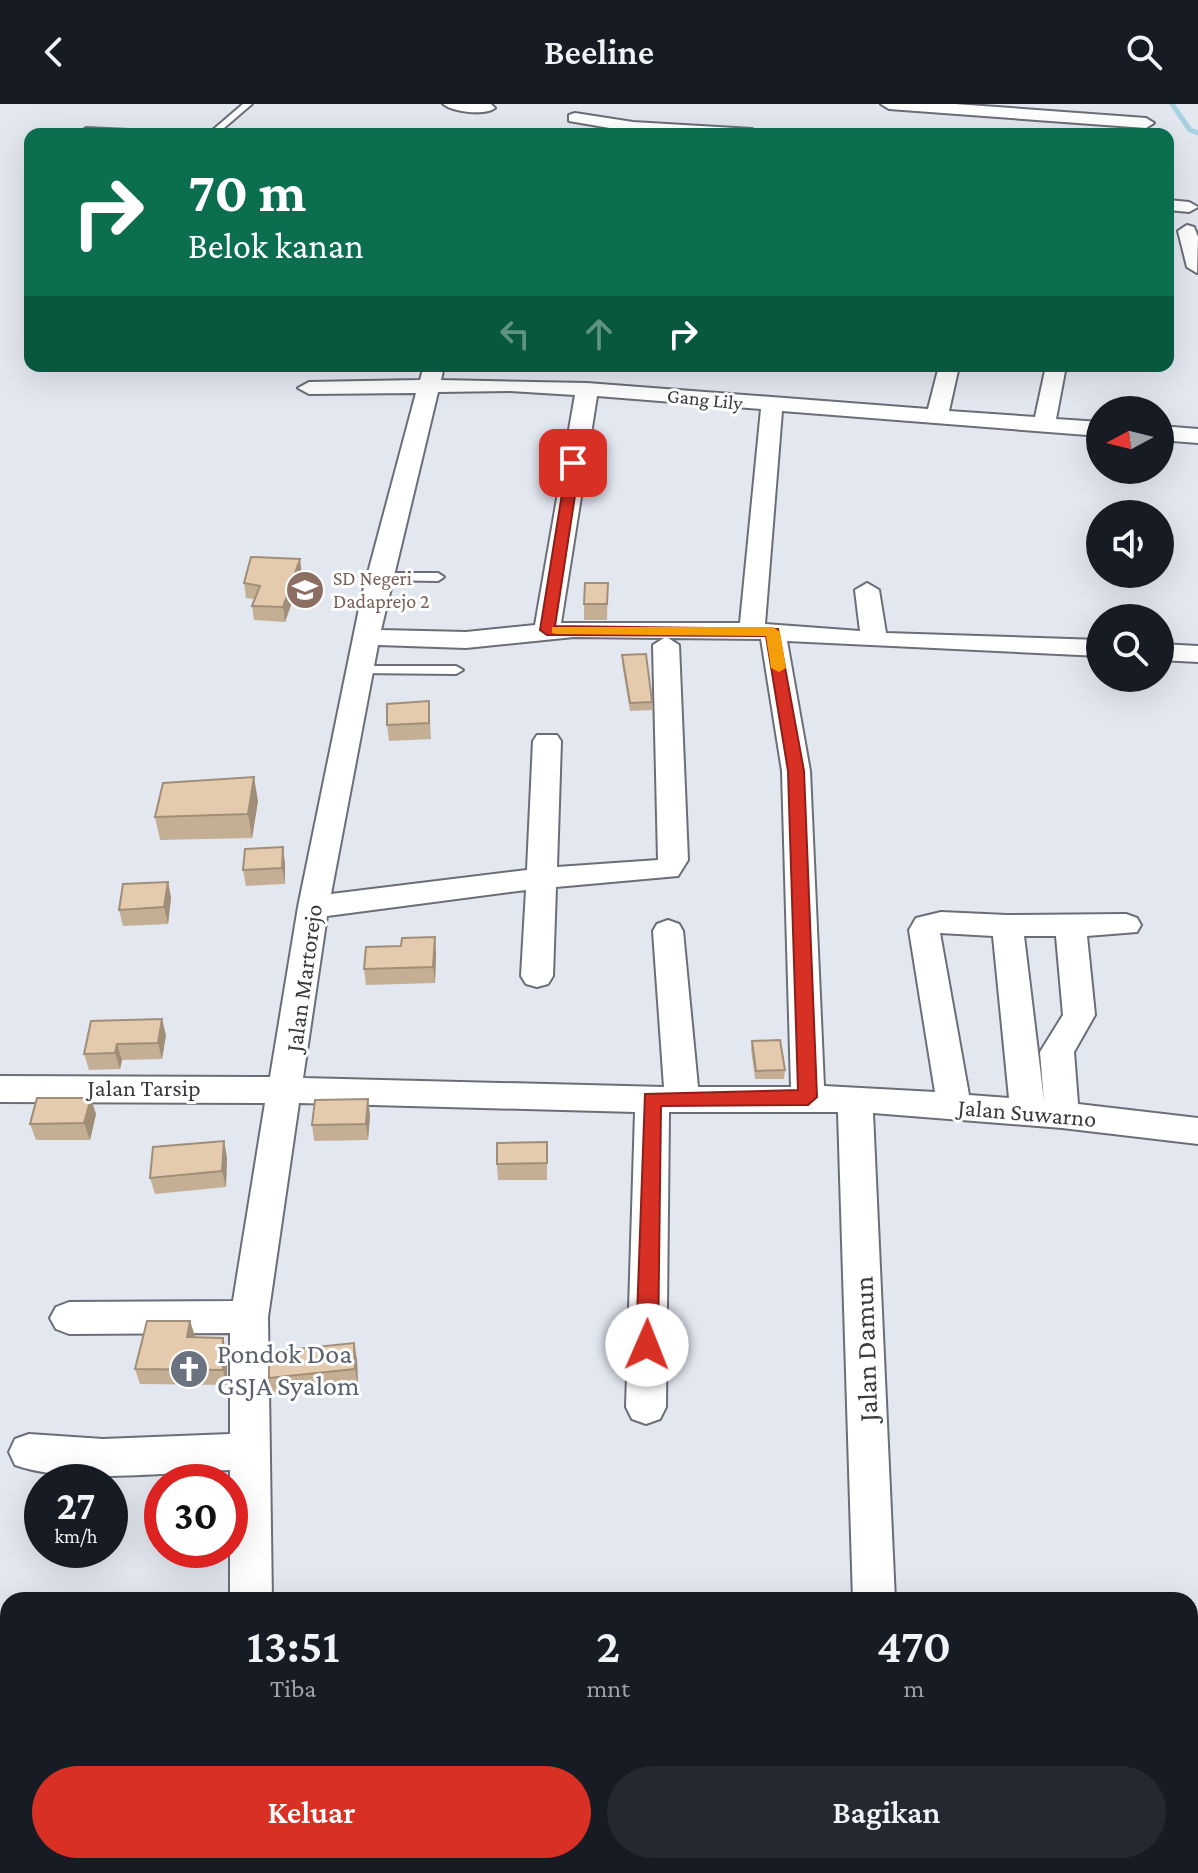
<!DOCTYPE html>
<html lang="id">
<head>
<meta charset="utf-8">
<style>
	:root { --surface:#171b24; --page:#242831; --text:#f1f3f6; --muted:#9ea1a6; --accent:#d93025 }
	body { margin:0; font-family:"Crimson Pro",serif; background:var(--page); color:var(--text); height:100vh; display:flex; flex-direction:column; font-size:30px; white-space:nowrap }
	* { box-sizing:border-box; margin:0 }
	p { font-size:26px; color:var(--muted) }
	.icon { flex:none; width:44px; height:44px; fill:none; stroke:currentColor; stroke-width:2; stroke-linecap:round; stroke-linejoin:round }
	.map { position:relative; flex:1; overflow:hidden }
	.panel { position:absolute; left:0px; top:1488px; width:1198px; height:282px; display:flex; flex-direction:column; background:var(--surface); border-radius:24px 24px 0 0; box-shadow:0 8px 32px #0002 }
	.panel>* { flex:none }
	.top-card { position:absolute; left:24px; top:24px; width:1150px; height:244px; border-radius:16px; box-shadow:0 8px 32px #0002; background:#0b6e4f; color:#fff; overflow:hidden }
	.needle { width:52px; rotate:263deg }
	.fabs { position:absolute; left:1086px; top:292px; display:grid; gap:16px }
	.fabs a { display:grid; place-items:center; width:88px; height:88px; border-radius:50%; background:var(--surface); box-shadow:0 8px 32px #0002; font-size:40px }
	.speed { position:absolute; left:24px; top:1360px; display:flex; gap:16px; font-size:40px; font-weight:700; text-align:center }
	.speed>* { display:grid; place-content:center; width:104px; height:104px; border-radius:50%; background:var(--surface); box-shadow:0 8px 32px #0002; line-height:1 }
	.speed small { font-size:20px; font-weight:400 }
	.speed .limit { border:12px solid #d22; background:#fff; color:#111 }
	.pin { position:absolute; display:grid; place-items:center; width:68px; height:68px; color:#fff; margin:-34px; border-radius:16px; box-shadow:0 4px 12px #0006 }
	.me { position:absolute; width:88px; margin:-44px; rotate:1deg; stroke-linejoin:round; filter:drop-shadow(0 0 6px #0008) }
	.turn { display:flex; align-items:center; gap:28px; height:168px; padding:0 32px; font-size:36px }
	.turn .icon { width:104px; height:104px; stroke-width:2.5 }
	.turn b { display:block; font-size:56px; line-height:68px }
	.lanes { display:flex; align-items:center; height:76px; padding:0 32px; background:#0003; justify-content:center; gap:40px; direction:ltr }
	.lanes .off { opacity:.35 }
	.eta { display:flex; justify-content:space-evenly; align-items:center; height:136px; text-align:center }
	.eta b { font-size:48px; font-weight:600; line-height:56px }
	.action { display:flex; gap:16px; margin-top:auto; padding:16px 32px }
	.action a { flex:1; height:92px; border-radius:48px; background:var(--accent); color:#fff; font-size:32px; font-weight:600; line-height:92px; text-align:center }
	.action a+a { background:var(--page); color:var(--text) }
	header { display:flex; justify-content:space-between; align-items:center; height:104px; padding:0 32px; background:var(--surface); font-size:36px; font-weight:600 }
	.map>svg:first-child { display:block }
	.lines { fill:none; stroke-linecap:round; stroke-linejoin:round }
	.stream { stroke:#a7d1e0; stroke-width:5 }
	.lane-casing { stroke:#6b6e76; stroke-width:4 }
	.street-casing { stroke:#6b6e76; stroke-width:4 }
	.lane { fill:#fff; fill-rule:evenodd }
	.street { fill:#fff; fill-rule:evenodd }
	.wall { fill:#c4af95 }
	.shaded-wall { fill:#a08e79 }
	.building { fill:#e4cbad; stroke:#a08e79; stroke-width:2 }
	.route { fill:#d93025; stroke:#8d1f18; stroke-width:2 }
	.slow { fill:#f59e0b }
	.labels { text-anchor:middle; stroke-width:6; stroke-linejoin:round; paint-order:stroke }
	.far-street-label { font-size:20px; fill:#383a3d; stroke:#fff }
	.far-education-label { font-size:20px; fill:#785e54; stroke:#fff; text-anchor:start }
	.street-label { font-size:24px; fill:#383a3d; stroke:#fff }
	.near-street-label { font-size:28px; fill:#383a3d; stroke:#fff }
	.near-worship-label { font-size:28px; fill:#5b616d; stroke:#fff; text-anchor:start }
</style>
</head>
<body>
<header><svg class="icon" aria-label="back" viewBox="0 0 24 24"><path d="M15 5l-7 7 7 7"/></svg>Beeline<svg class="icon" aria-label="search" viewBox="0 0 24 24"><circle cx="10" cy="10" r="6"/><path d="M15 15l6 6"/></svg></header>
<div class="map">
<svg width="1198" height="1769" viewBox="0 0 1198 1769">
	<rect width="100%" height="100%" fill="#e3e7f0"/>
	<g class="lines">
		<polyline class="stream" points="1172,0 1190,26 1198,29"/>
		<g class="lane-casing">
			<g id="lane">
				<polygon points="243,0 252,0 217,30 208,30"/>
				<polygon points="86,24 150,27 154,30 83,29 82,27"/>
				<polygon points="380,469 438,469 444,473 438,477 376,476 374,473"/>
				<polygon points="360,562 456,562 463,566 456,570 355,569 355,563"/>
			</g>
		</g>
		<g class="street-casing">
			<g id="street">
				<path d="M 443,0 L 491,0 L 495,4 C 485,12 453,8 443,0 Z"/>
				<polygon points="881,0 955,0 1146,14 1154,19 1146,24 889,5"/>
				<polygon points="575,9 633,18 752,25 760,30 633,28 569,17 569,11"/>
				<polygon points="1168,96 1189,98 1198,103 1189,108 1168,106"/>
				<polygon points="1187,121 1194,123 1198,133 1197,169 1187,163 1178,127"/>
				<path d="M 424,262 L 444,262 L 441,276 L 587,279 L 928,305 L 939,262 L 959,262 L 949,307 L 1035,313 L 1046,262 L 1066,262 L 1056,315 L 1100,318 L 1100,332 L 782,307 L 765,520 L 860,527 L 855,486 L 867,479 L 879,486 L 886,529 L 1100,536 L 1100,552 L 787,537 L 810,667 L 824,982 L 935,988 L 909,826 L 916,814 L 941,808 L 1007,811 L 1126,810 L 1137,814 L 1141,821 L 1137,828 L 1087,832 L 1095,911 L 1074,948 L 1078,1000 L 1198,1014 L 1198,1040 L 1062,1024 L 873,1009 L 895,1496 L 853,1496 L 838,1008 L 669,1008 L 666,1303 L 660,1315 L 646,1320 L 632,1315 L 626,1303 L 635,1008 L 299,999 L 268,1213 L 272,1496 L 230,1496 L 230,1366 C 169,1368 71,1381 15,1361 L 9,1348 L 15,1335 L 29,1330 L 103,1335 L 230,1330 L 230,1229 L 69,1230 L 56,1225 L 50,1214 L 56,1203 L 69,1198 L 233,1197 L 265,999 L 0,998 L 0,972 L 270,973 L 298,803 L 361,495 L 416,289 L 309,290 L 298,284 L 309,278 L 420,276 ZM 510,287 L 575,291 L 535,521 L 466,528 L 381,526 L 438,288 ZM 597,292 L 761,305 L 740,519 L 561,519 ZM 574,533 L 664,534 L 653,541 L 658,756 L 557,763 L 561,637 L 557,631 L 537,631 L 533,637 L 527,766 L 331,790 L 378,541 L 466,544 ZM 668,534 L 761,535 L 782,667 L 791,983 L 698,983 L 683,827 L 679,820 L 668,816 L 657,820 L 653,827 L 664,983 L 303,974 L 327,812 L 526,786 L 521,872 L 526,880 L 537,883 L 548,880 L 553,872 L 556,783 L 678,772 L 688,756 L 679,541 ZM 940,829 L 993,832 L 1009,994 L 969,991 ZM 1024,832 L 1056,832 L 1063,911 L 1040,948 L 1044,997 Z"/>
				<polygon points="1160,322 1198,325 1198,339 1160,336"/>
				<polygon points="1160,540 1198,542 1198,558 1160,556"/>
				<rect x="1190" y="1643" width="8" height="46"/>
				<polygon points="155,1762 230,1762 227,1769 152,1769"/>
				<polygon points="236,1762 284,1762 285,1769 237,1769"/>
				<rect x="516" y="1762" width="48" height="7"/>
			</g>
		</g>
		<use href="#lane" class="lane"/>
		<use href="#street" class="street"/>
	</g>
	<g class="wall">
		<polygon points="302,470 285,518 254,516 252,502 254,495 246,494 244,479"/>
		<polygon points="608,479 607,516 584,516 584,500"/>
		<polygon points="622,551 652,598 652,606 630,607 622,559"/>
		<polygon points="429,597 431,635 389,637 387,621"/>
		<polygon points="258,697 252,734 160,736 155,713"/>
		<polygon points="285,759 285,780 246,782 243,766"/>
		<polygon points="168,778 171,794 168,820 123,822 119,806"/>
		<polygon points="435,833 436,850 435,879 366,881 364,865 401,842"/>
		<polygon points="91,917 166,931 162,955 122,956 120,965 89,966 84,950"/>
		<polygon points="752,937 785,966 784,975 755,975 751,945"/>
		<polygon points="96,1010 90,1036 36,1036 30,1020"/>
		<polygon points="370,1011 368,1036 314,1037 312,1021"/>
		<polygon points="547,1038 547,1076 498,1076 497,1060"/>
		<polygon points="227,1053 226,1083 155,1090 150,1074"/>
		<polygon points="190,1217 194,1233 227,1249 227,1281 140,1280 135,1265"/>
		<polygon points="357,1255 358,1281 272,1290 269,1274"/>
		<polygon points="1190,1548 1198,1570 1198,1614 1190,1615"/>
	</g>
	<g class="shaded-wall">
		<polygon points="300,455 302,470 285,518 283,503"/>
		<polygon points="254,673 258,697 252,734 248,710"/>
		<polygon points="283,743 285,759 285,780 282,764"/>
		<polygon points="168,778 171,794 168,820 164,803"/>
		<polygon points="435,833 436,850 435,879 433,863"/>
		<polygon points="162,915 166,931 162,955 158,939"/>
		<polygon points="117,940 122,956 120,965 115,949"/>
		<polygon points="91,994 96,1010 90,1036 84,1019"/>
		<polygon points="368,995 370,1011 368,1036 366,1020"/>
		<polygon points="224,1037 227,1053 226,1083 222,1067"/>
		<polygon points="190,1217 195,1232 191,1249 187,1233"/>
		<polygon points="223,1234 227,1249 227,1281 223,1266"/>
		<polygon points="354,1239 357,1255 358,1281 355,1265"/>
	</g>
	<g class="building">
		<polygon points="251,453 300,455 283,503 252,502 260,482 244,479"/>
		<polygon points="585,479 608,479 607,500 584,500"/>
		<polygon points="646,550 652,598 630,599 622,551"/>
		<polygon points="429,597 429,619 387,621 387,600"/>
		<polygon points="254,673 248,710 155,713 163,679"/>
		<polygon points="283,743 282,764 243,766 245,745"/>
		<polygon points="168,778 164,803 119,806 123,780"/>
		<polygon points="435,833 433,863 364,865 366,843 401,842 402,834"/>
		<polygon points="162,915 158,939 117,940 115,949 84,950 91,917"/>
		<polygon points="780,936 785,966 756,967 752,937"/>
		<polygon points="37,994 91,994 84,1019 30,1020"/>
		<polygon points="368,995 366,1020 312,1021 315,996"/>
		<polygon points="224,1037 222,1067 150,1074 153,1043"/>
		<polygon points="547,1038 547,1059 497,1060 497,1039"/>
		<polygon points="147,1217 190,1217 187,1233 223,1234 223,1266 135,1265"/>
		<polygon points="354,1239 355,1265 269,1274 269,1248"/>
		<polygon points="469,1490 469,1496 433,1496"/>
		<polygon points="1190,1548 1198,1570 1198,1601 1190,1602"/>
	</g>
	<polygon class="route" points="573,356 580,359 555,522 778,525 804,667 817,993 808,1001 661,1002 658,1241 655,1248 639,1248 636,1241 645,990 798,986 788,667 766,532 547,531 540,526 567,359"/>
	<polygon class="slow" points="552,523 773,523 780,528 786,564 779,568 771,564 766,532 557,530 552,529"/>
	<defs>
		<g id="school-disc" transform="scale(2)"><circle r="9.5" fill="#8d6e63" stroke="#fff"/><path d="M0-5L7-2L0 1L-7-2ZM-4 1L0 2.5L4 1V4Q0 6-4 4Z" fill="#fff"/></g>
		<g id="church-disc" transform="scale(2)"><circle r="9.5" fill="#6b7280" stroke="#fff"/><path d="M-1.2-6h2.4v3.5h3.3v2.4h-3.3V6h-2.4V-.1h-3.3v-2.4h3.3Z" fill="#fff"/></g>
	</defs>
	<g fill-rule="evenodd">
		<use href="#school-disc" x="305" y="486"/>
		<use href="#church-disc" x="189" y="1265"/>
	</g>
	<g class="labels">
		<g class="far-street-label">
			<text transform="translate(705 295) rotate(6)" y="7">Gang Lily</text>
		</g>
		<g class="far-education-label">
			<text x="333" y="481">SD Negeri<tspan x="333" dy="23">Dadaprejo 2</tspan></text>
		</g>
		<g class="street-label">
			<text transform="translate(304 874) rotate(-82)" y="8">Jalan Martorejo</text>
			<text x="144" y="992">Jalan Tarsip</text>
			<text transform="translate(1027 1009) rotate(5)" y="8">Jalan Suwarno</text>
		</g>
		<g class="near-street-label">
			<text transform="translate(865 1245) rotate(-92)" y="10">Jalan Damun</text>
		</g>
		<g class="near-worship-label">
			<text x="217" y="1259">Pondok Doa<tspan x="217" dy="32">GSJA Syalom</tspan></text>
		</g>
	</g>
</svg>
<div class="fabs">
<a><svg class="needle" viewBox="-14 -14 28 28"><path d="M0-13l5 13h-10z" fill="#e53935"/><path d="M0 13l5-13h-10z" fill="#9ea1a6"/></svg></a>
<a><svg class="icon" aria-label="sound" viewBox="0 0 24 24"><path d="M4 9h4l5-4v14l-5-4H4zM17 9q2 3 0 6"/></svg></a>
<a><svg class="icon" aria-label="search" viewBox="0 0 24 24"><circle cx="10" cy="10" r="6"/><path d="M15 15l6 6"/></svg></a>
</div>
<div class="speed"><div>27<small>km/h</small></div><div class="limit">30</div></div>
<div class="pin" style="left:573px;top:359px;background:#d93025"><svg class="icon" aria-label="arrive" viewBox="0 0 24 24"><path d="M6 21V4h12l-3 4 3 4H6"/></svg></div>
<svg class="me" style="left:647px;top:1241px" viewBox="-20 -20 40 40"><circle r="19" fill="#fff"/><path d="M0-13L10 11 0 6-10 11z" fill="#d93025"/></svg>
<div class="top-card">
<div class="turn"><svg class="icon" aria-label="right" viewBox="0 0 24 24"><path d="M7 20v-9h11M14 6l5 5-5 5"/></svg><div><b>70 m</b>Belok kanan</div></div>
<div class="lanes"><svg class="icon off" aria-label="left" viewBox="0 0 24 24"><path d="M17 20v-9H6M10 6l-5 5 5 5"/></svg><svg class="icon off" aria-label="ahead" viewBox="0 0 24 24"><path d="M12 20V5M6 11l6-6 6 6"/></svg><svg class="icon" aria-label="right" viewBox="0 0 24 24"><path d="M7 20v-9h11M14 6l5 5-5 5"/></svg></div>
</div>
<section class="panel">
<div class="eta">
<div><b>13:51</b><p>Tiba</p></div>
<div><b>2</b><p>mnt</p></div>
<div><b>470</b><p>m</p></div>
</div>
<div class="action"><a>Keluar</a><a>Bagikan</a></div>
</section>
</div>
</body>
</html>
